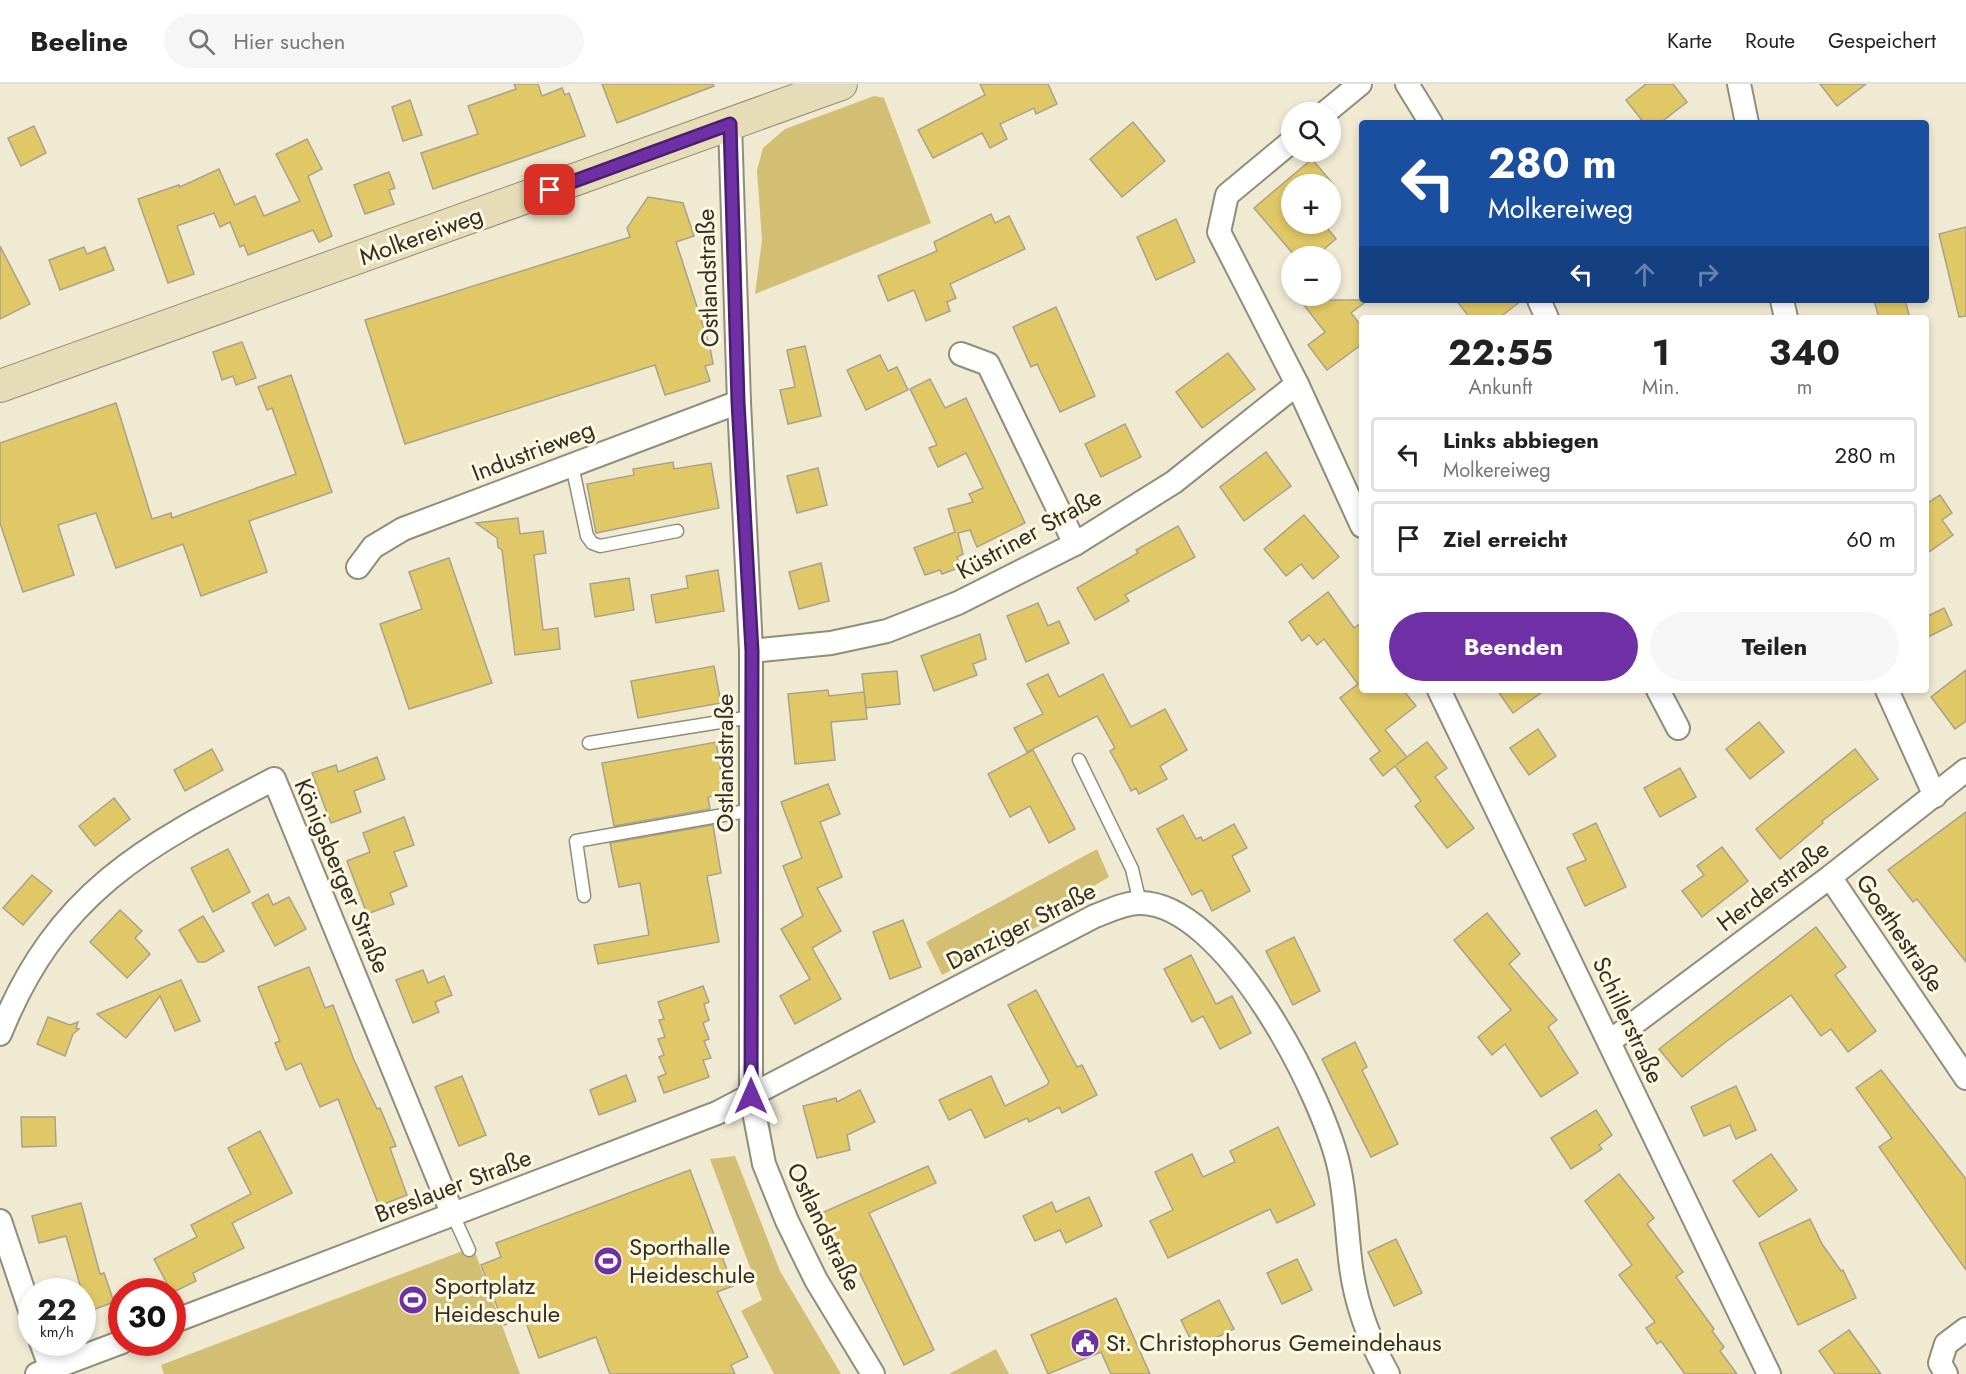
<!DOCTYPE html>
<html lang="de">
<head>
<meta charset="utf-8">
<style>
	:root { --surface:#fff; --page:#f6f6f6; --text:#222; --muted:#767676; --line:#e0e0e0; --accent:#7030a5 }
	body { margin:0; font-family:Jost,sans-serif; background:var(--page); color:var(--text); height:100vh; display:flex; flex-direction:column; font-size:22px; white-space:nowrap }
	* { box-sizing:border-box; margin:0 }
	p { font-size:20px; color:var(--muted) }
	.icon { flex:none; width:33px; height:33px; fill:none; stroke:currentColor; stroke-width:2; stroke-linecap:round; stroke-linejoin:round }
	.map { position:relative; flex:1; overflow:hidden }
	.side { position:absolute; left:1359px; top:231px; width:570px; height:378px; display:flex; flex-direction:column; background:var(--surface); border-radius:6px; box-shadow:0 3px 9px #0003 }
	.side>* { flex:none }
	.guide { position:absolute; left:1359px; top:36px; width:570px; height:183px; border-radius:6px; box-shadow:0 3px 9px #0003; background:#1a4fa0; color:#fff; overflow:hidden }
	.controls { position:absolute; left:1281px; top:18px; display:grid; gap:12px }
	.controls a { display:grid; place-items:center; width:60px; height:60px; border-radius:50%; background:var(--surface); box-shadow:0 3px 9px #0003; font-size:30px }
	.speed { position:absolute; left:18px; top:1194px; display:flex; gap:12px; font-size:30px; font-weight:700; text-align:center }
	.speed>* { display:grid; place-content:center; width:78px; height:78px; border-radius:50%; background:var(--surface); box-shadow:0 3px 9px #0003; line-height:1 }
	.speed small { font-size:15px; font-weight:400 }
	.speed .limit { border:9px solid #d22; background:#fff; color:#111 }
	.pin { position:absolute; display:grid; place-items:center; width:51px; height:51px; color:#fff; margin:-26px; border-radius:12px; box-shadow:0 3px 9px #0006 }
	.me { position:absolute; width:66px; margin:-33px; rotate:0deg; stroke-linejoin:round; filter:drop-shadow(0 0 4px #0008) }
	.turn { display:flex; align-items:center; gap:21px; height:126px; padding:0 30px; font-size:27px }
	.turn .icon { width:78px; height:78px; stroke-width:2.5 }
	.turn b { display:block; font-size:42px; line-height:51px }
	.lanes { display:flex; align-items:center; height:57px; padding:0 30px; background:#0003; justify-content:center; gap:30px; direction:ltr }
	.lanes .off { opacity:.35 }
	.eta { display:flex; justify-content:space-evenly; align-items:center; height:102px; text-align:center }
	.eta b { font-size:36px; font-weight:700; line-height:42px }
	.button { display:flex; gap:12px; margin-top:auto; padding:12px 30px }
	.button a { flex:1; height:69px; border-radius:36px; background:var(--accent); color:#fff; font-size:24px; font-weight:700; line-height:69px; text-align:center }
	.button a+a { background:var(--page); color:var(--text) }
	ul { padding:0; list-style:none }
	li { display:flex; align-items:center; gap:18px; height:75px; margin:0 12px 9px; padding:0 18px; border:3px solid var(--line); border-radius:6px }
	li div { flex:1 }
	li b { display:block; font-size:22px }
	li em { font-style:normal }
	header { display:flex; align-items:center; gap:36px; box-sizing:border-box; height:84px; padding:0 30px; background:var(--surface); border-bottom:2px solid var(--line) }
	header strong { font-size:28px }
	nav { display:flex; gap:33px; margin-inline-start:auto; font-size:21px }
	.search { width:420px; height:54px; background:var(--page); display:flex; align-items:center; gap:15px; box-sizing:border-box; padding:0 21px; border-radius:33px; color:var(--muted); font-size:22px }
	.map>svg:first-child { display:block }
	.green { fill:#d3bf73 }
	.building { fill:#e1c866; stroke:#a8a28c; stroke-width:1.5 }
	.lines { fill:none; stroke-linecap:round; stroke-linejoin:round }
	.lane-casing { stroke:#928d77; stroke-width:15 }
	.street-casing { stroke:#928d77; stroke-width:26 }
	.secondary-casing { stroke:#928d77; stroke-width:34 }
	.lane { stroke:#fff; stroke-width:12 }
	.street { stroke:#fff; stroke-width:22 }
	.secondary { stroke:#e6ddb8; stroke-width:32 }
	.route-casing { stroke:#491f6b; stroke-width:15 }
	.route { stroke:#7030a5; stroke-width:10 }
	.labels { text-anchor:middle; stroke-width:6; stroke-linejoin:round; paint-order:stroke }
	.street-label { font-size:24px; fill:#312f26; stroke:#fef8e0 }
	.poi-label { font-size:24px; fill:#312f26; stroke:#fef8e0; text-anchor:start }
</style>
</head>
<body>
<header>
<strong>Beeline</strong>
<div class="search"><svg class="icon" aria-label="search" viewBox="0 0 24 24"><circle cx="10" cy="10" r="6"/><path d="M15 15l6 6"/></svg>Hier suchen</div>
<nav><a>Karte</a><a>Route</a><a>Gespeichert</a></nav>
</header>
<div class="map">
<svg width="1966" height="1290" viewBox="0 0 1966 1290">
	<rect width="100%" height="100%" fill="#f0ead3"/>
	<g class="green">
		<polygon points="874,12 884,14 931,139 755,210 762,156 757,86 763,64 785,45"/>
		<polygon points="1097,765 1109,793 1082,809 1086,818 942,891 926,858"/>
		<polygon points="735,1072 780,1187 841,1290 774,1290 741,1227 762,1216 710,1075"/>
		<polygon points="473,1163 520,1290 164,1290 161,1281"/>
		<polygon points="996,1265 1009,1290 949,1290"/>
	</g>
	<g class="building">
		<polygon points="514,0 538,0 542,12 562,4 565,11 569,9 585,52 433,105 421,69 478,50 468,22 516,5"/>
		<polygon points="602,0 713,0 714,2 617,39"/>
		<polygon points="980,0 1048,0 1057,20 1036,30 1034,24 1000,40 1007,55 990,64 982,49 933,74 918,46 985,11"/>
		<polygon points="1646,0 1673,0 1687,18 1660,39 1644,39 1626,16"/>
		<polygon points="1820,0 1866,0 1837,22"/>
		<polygon points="410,16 422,51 403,57 392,23"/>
		<polygon points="1133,38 1165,77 1122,113 1090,75"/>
		<polygon points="34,42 46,69 21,82 8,54"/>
		<polygon points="307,55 322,85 308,92 332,152 319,158 313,146 248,171 244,161 240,163 230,138 220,143 214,129 177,142 194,190 168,199 138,115 179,101 180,103 219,85 235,121 255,112 264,132 300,117 276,70"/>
		<polygon points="1312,75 1333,100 1292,100 1292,140 1324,140 1336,155 1324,165 1330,172 1295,172 1254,124"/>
		<polygon points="389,88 395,104 389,106 394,120 365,130 354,101"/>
		<polygon points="648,113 683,119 694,152 676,158 710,263 713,280 705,282 710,297 665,311 655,281 405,360 365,236 630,153 627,144"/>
		<polygon points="991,130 995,139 1009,132 1025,165 950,200 956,214 947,218 950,227 926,237 914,206 888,217 878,192 937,167 934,158"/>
		<polygon points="1176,135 1195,178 1156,196 1137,153"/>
		<polygon points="1966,143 1966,232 1959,233 1939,150"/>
		<polygon points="0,162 30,220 0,235"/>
		<polygon points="84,163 87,170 105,163 114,186 60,206 49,176"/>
		<polygon points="1300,216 1368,216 1351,229 1362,243 1362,260 1327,286 1308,261 1325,248"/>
		<polygon points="1456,216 1522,216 1499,234 1470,234"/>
		<polygon points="1874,216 1905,216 1910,234 1879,234"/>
		<polygon points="1056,223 1095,312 1060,328 1037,280 1031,283 1013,243"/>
		<polygon points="242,258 256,294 236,301 233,292 222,296 213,268"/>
		<polygon points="805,262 821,332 788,340 780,306 795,303 787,266"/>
		<polygon points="1228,269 1255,305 1202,344 1176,308"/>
		<polygon points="880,271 888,287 897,283 908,306 866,326 847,286"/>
		<polygon points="291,291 332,408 249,437 267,488 201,512 183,460 116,484 96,429 58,441 74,491 23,508 0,439 0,359 116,319 152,435 171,429 172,434 296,390 272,324 267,326 258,303"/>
		<polygon points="930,295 945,324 966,314 1025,439 977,463 970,446 958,449 963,470 957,473 961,483 942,490 940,486 925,491 914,464 955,448 948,425 973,418 969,410 983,404 966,369 938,383 929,364 937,361 910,305"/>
		<polygon points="1125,340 1141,373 1101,393 1085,360"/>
		<polygon points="1266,368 1291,402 1244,437 1220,403"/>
		<polygon points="673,378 674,385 711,379 719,424 596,449 587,400 634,391 633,385"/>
		<polygon points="818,384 827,421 797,429 787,392"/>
		<polygon points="1940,411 1952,429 1942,436 1953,451 1926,470 1926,413 1929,418"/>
		<polygon points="1304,431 1339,473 1313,495 1301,480 1286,492 1264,465"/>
		<polygon points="518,434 520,450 543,447 546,469 534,471 543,546 558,544 560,565 515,571 502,466 498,463 497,454 476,439"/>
		<polygon points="1178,442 1195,473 1125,511 1129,517 1095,536 1077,504 1138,469 1136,466"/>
		<polygon points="449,474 492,599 409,625 380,540 422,525 409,488"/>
		<polygon points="821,479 829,517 799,525 789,488"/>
		<polygon points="718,486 724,527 656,539 651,511 688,504 686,492"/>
		<polygon points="629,494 634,526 595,533 590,500"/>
		<polygon points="1328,508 1354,544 1362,538 1362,606 1403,606 1416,622 1385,646 1407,673 1396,681 1427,658 1447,684 1435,693 1474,744 1447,764 1415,722 1421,717 1395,682 1383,692 1370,675 1380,667 1340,614 1358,600 1324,555 1317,561 1309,551 1302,557 1289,538"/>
		<polygon points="1038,519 1048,542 1059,537 1069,559 1026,578 1007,532"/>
		<polygon points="1944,524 1952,541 1926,554 1926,533"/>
		<polygon points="980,550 986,575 973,580 977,591 934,607 921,572"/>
		<polygon points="714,582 721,619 638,634 631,597"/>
		<polygon points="1966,586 1966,637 1955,645 1931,613"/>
		<polygon points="897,587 900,620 866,624 862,590"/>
		<polygon points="1048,590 1059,613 1103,590 1131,643 1165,625 1187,666 1160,682 1167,695 1139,710 1136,704 1131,707 1121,687 1110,667 1115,664 1097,632 1027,668 1014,644 1043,630 1027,600"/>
		<polygon points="828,606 829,612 864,608 867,635 831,638 835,676 795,680 788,610"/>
		<polygon points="1497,606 1545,606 1513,629"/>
		<polygon points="1759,638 1784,668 1750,695 1726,665"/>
		<polygon points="1538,645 1556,672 1529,691 1510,664"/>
		<polygon points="716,658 725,710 708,713 710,725 614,742 602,679"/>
		<polygon points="212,665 223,686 185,707 174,686"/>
		<polygon points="1855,665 1878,695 1822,737 1823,739 1780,775 1756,745"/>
		<polygon points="1033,666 1075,745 1049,759 1030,722 1010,733 988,690"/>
		<polygon points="377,673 385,695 354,707 361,728 331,739 312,689 336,681 338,688"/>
		<polygon points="1680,684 1696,713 1660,733 1644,704"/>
		<polygon points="828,700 840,730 820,738 842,793 817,804 841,847 812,864 841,915 795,940 780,912 810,895 781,845 803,832 783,782 802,774 781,718"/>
		<polygon points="114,714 130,735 95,762 79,742"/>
		<polygon points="1966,728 1966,878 1917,815 1913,818 1888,786"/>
		<polygon points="1183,731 1196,755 1201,753 1203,757 1234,740 1247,764 1232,772 1250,807 1212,827 1202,806 1192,811 1157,745"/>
		<polygon points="404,733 414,761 394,768 407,802 390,809 394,820 367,830 347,777 370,768 363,749"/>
		<polygon points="1596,739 1626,803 1585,822 1567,784 1586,776 1573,750"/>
		<polygon points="713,741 721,789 707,792 719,858 598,880 594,861 649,851 640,799 619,803 610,759"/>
		<polygon points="1722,763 1748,797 1702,833 1682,807 1704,791 1697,782"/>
		<polygon points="228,765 250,808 213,828 191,784"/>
		<polygon points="32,791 52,807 23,841 3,824"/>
		<polygon points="268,810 273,821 289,813 306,845 275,862 252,819"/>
		<polygon points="120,826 142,847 135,854 150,870 127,894 90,858"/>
		<polygon points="1487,829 1520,870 1509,880 1557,936 1548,943 1578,989 1541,1013 1505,960 1492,971 1478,953 1511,926 1454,856"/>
		<polygon points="203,832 224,867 205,878 198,878 179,846"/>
		<polygon points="903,836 921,883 890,895 873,848"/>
		<polygon points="1816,843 1846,883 1835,891 1876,947 1848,968 1831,945 1821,952 1791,911 1727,957 1682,993 1659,965"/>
		<polygon points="1294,853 1320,907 1293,921 1266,867"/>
		<polygon points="1191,871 1216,920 1232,912 1251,949 1220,965 1203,932 1192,938 1164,885"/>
		<polygon points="309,883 325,924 333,921 354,976 377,1025 380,1024 396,1062 390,1064 407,1111 379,1122 338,1015 320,1023 301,979 286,986 275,959 280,957 258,903"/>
		<polygon points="423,886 428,899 444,892 452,911 435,918 439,928 413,939 396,896"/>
		<polygon points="181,896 200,937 175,947 160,912 126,954 97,930"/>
		<polygon points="703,902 709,918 704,920 709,936 703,939 709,955 704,957 711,974 703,976 709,993 664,1009 658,993 666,990 659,973 664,971 658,955 665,953 659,936 664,935 658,918"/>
		<polygon points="1036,906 1077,983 1082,981 1097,1011 1062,1029 1059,1023 1029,1038 1027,1034 985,1054 971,1025 949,1036 939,1016 991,992 1005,1022 1047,1001 1049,998 1008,921"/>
		<polygon points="48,933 70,941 78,938 76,944 79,945 73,950 65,972 37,960"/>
		<polygon points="1355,958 1367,983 1362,986 1398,1060 1371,1073 1322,975"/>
		<polygon points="1881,986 1966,1095 1966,1186 1879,1063 1892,1054 1856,1004"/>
		<polygon points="626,991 636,1017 599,1031 590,1006"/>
		<polygon points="462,992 486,1051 459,1062 435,1003"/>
		<polygon points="1736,1002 1756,1046 1736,1055 1730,1041 1704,1052 1691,1023"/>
		<polygon points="860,1006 875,1038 847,1051 850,1066 817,1074 803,1022 836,1014 837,1018"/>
		<polygon points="1596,1026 1612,1051 1599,1061 1602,1065 1571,1085 1551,1054"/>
		<polygon points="21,1033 55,1033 56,1062 22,1063"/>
		<polygon points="1278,1043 1315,1121 1277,1139 1270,1125 1168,1174 1150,1137 1173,1126 1155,1088 1192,1070 1203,1093 1235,1078 1230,1067"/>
		<polygon points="260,1047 292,1109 232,1139 244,1164 193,1189 196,1197 172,1209 154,1175 197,1153 191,1141 251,1110 228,1064"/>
		<polygon points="1771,1070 1797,1106 1759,1133 1733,1097"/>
		<polygon points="928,1082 936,1099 869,1129 934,1266 904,1281 854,1177 835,1186 810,1134"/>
		<polygon points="690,1086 733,1202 717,1208 748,1273 731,1281 735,1290 610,1290 596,1253 539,1274 524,1233 504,1241 481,1181 501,1173 496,1159"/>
		<polygon points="1619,1090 1654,1134 1647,1140 1683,1188 1676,1193 1714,1245 1712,1247 1724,1263 1720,1267 1737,1290 1685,1290 1661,1257 1657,1260 1646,1244 1655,1238 1619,1191 1632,1181 1585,1117"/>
		<polygon points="1089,1113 1102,1142 1066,1159 1060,1146 1035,1157 1023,1132 1052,1118 1056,1128"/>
		<polygon points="81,1119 100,1190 104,1189 114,1218 82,1230 82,1208 66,1152 39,1159 32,1132"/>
		<polygon points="1810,1135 1822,1160 1841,1187 1843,1186 1856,1214 1798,1241 1759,1159"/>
		<polygon points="1396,1155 1422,1209 1394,1222 1368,1168"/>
		<polygon points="1297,1175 1312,1206 1282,1220 1267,1189"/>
		<polygon points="1116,1214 1150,1290 1111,1290 1101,1268 1048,1290 1031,1251"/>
		<polygon points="1219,1216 1234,1245 1195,1264 1181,1236"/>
		<polygon points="1849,1246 1881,1290 1835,1290 1819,1267"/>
	</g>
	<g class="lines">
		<g class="lane-casing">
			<g id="lane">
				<polyline points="572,381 587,452 592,459 600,462 677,447"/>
				<polyline points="589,659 751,633"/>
				<polyline points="1079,676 1132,785 1140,819"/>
				<polyline points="584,812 576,757 752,726"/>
				<polyline points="453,1131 469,1166"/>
			</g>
		</g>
		<g class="street-casing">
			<g id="street">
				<polyline points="1407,0 1431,39"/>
				<polyline points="1739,0 1747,39"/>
				<polyline points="1326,28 1360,0"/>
				<polyline points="730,40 739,318 751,567 751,1012 764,1080 787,1137 816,1196 873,1290"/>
				<polyline points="1292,57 1227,111 1219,148 1297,300 1362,442"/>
				<polyline points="1539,216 1547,234"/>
				<polyline points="1782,216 1786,234"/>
				<polyline points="961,270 988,280 1075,460"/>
				<polyline points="358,483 373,463 403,445 739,318"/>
				<polyline points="751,567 831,559 887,547 958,519 1075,460 1174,398 1297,300"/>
				<polyline points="1439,606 1769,1290"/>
				<polyline points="1658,606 1678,644"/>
				<polyline points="1887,606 1935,712"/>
				<polyline points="1830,793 1966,994"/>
				<path d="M 0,950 C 57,807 145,762 274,695 L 453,1131"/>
				<polyline points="1609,958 1830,793 1966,686"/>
				<polyline points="0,1137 32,1232"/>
				<path d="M 172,1238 L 717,1029 L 1095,832 C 1109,827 1124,819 1139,819 C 1225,817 1326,1015 1340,1088 C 1346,1119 1347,1152 1351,1183 C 1356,1220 1370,1258 1388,1290"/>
				<polyline points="41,1258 51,1285"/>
				<polyline points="37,1290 122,1258"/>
				<polyline points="1946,1290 1940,1279 1946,1260 1966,1245"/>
			</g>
		</g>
		<g class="secondary-casing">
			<polyline id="secondary" points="0,302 841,0"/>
		</g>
		<use href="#lane" class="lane"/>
		<use href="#street" class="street"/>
		<use href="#secondary" class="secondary"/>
	</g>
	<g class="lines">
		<g class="route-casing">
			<polyline id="route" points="550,106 730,40 738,318 752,567 751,1012"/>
		</g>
		<use href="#route" class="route"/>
	</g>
	<defs>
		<g id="stadium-disc" transform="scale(1.5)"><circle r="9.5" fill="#7030a5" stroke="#fef8e0"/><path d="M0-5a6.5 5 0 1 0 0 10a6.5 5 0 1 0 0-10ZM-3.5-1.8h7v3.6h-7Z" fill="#fff"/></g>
		<g id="civic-disc" transform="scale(1.5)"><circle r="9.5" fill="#7030a5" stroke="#fef8e0"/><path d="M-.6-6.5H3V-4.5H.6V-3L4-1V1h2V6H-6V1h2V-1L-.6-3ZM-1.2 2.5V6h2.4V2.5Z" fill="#fff"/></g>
	</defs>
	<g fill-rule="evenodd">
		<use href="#stadium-disc" x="608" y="1177"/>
		<use href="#stadium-disc" x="413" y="1216"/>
		<use href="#civic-disc" x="1085" y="1259"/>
	</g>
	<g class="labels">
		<g class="street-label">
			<text transform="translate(421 152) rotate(-20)" y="8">Molkereiweg</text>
			<text transform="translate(708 194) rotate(-92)" y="8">Ostlandstraße</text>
			<text transform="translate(533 367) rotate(-21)" y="8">Industrieweg</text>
			<text transform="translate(1029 450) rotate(-29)" y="8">Küstriner Straße</text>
			<text transform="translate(725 679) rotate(-90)" y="8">Ostlandstraße</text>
			<text transform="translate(342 792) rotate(67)" y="8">Königsberger Straße</text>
			<text transform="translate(1773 802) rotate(-37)" y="8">Herderstraße</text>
			<text transform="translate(1021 842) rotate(-27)" y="8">Danziger Straße</text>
			<text transform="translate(1900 849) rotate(56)" y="8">Goethestraße</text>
			<text transform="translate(1628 936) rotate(65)" y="8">Schillerstraße</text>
			<text transform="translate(453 1102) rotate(-21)" y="8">Breslauer Straße</text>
			<text transform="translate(824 1143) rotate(64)" y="8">Ostlandstraße</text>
		</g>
		<g class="poi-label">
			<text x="629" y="1171">Sporthalle<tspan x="629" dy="28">Heideschule</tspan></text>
			<text x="434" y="1210">Sportplatz<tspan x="434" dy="28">Heideschule</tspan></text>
			<text x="1106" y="1267">St. Christophorus Gemeindehaus</text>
		</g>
	</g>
</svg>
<div class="controls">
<a><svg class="icon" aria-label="search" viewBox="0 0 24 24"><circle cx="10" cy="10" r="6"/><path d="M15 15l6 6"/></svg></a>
<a>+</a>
<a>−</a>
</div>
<div class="speed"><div>22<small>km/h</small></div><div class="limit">30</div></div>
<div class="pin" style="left:550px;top:106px;background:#d93025"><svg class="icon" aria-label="arrive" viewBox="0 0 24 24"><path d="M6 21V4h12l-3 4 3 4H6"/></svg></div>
<svg class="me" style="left:751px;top:1012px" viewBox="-20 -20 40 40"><path d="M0-17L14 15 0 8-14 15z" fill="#7030a5" stroke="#fff" stroke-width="4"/></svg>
<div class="guide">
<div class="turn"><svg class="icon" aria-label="left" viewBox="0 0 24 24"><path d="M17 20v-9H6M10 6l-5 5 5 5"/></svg><div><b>280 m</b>Molkereiweg</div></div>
<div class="lanes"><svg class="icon" aria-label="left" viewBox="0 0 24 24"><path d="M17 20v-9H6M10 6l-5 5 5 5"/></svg><svg class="icon off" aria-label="ahead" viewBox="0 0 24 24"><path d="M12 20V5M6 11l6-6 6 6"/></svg><svg class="icon off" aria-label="right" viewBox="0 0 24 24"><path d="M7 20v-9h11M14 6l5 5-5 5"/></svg></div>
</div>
<section class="side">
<div class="eta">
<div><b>22:55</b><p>Ankunft</p></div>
<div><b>1</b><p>Min.</p></div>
<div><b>340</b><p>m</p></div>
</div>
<ul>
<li><svg class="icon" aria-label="left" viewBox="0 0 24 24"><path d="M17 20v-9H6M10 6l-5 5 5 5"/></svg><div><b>Links abbiegen</b><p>Molkereiweg</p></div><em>280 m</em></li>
<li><svg class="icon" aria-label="arrive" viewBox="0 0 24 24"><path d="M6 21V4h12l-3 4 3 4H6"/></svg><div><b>Ziel erreicht</b></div><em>60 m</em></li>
</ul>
<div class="button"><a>Beenden</a><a>Teilen</a></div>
</section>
</div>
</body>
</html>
